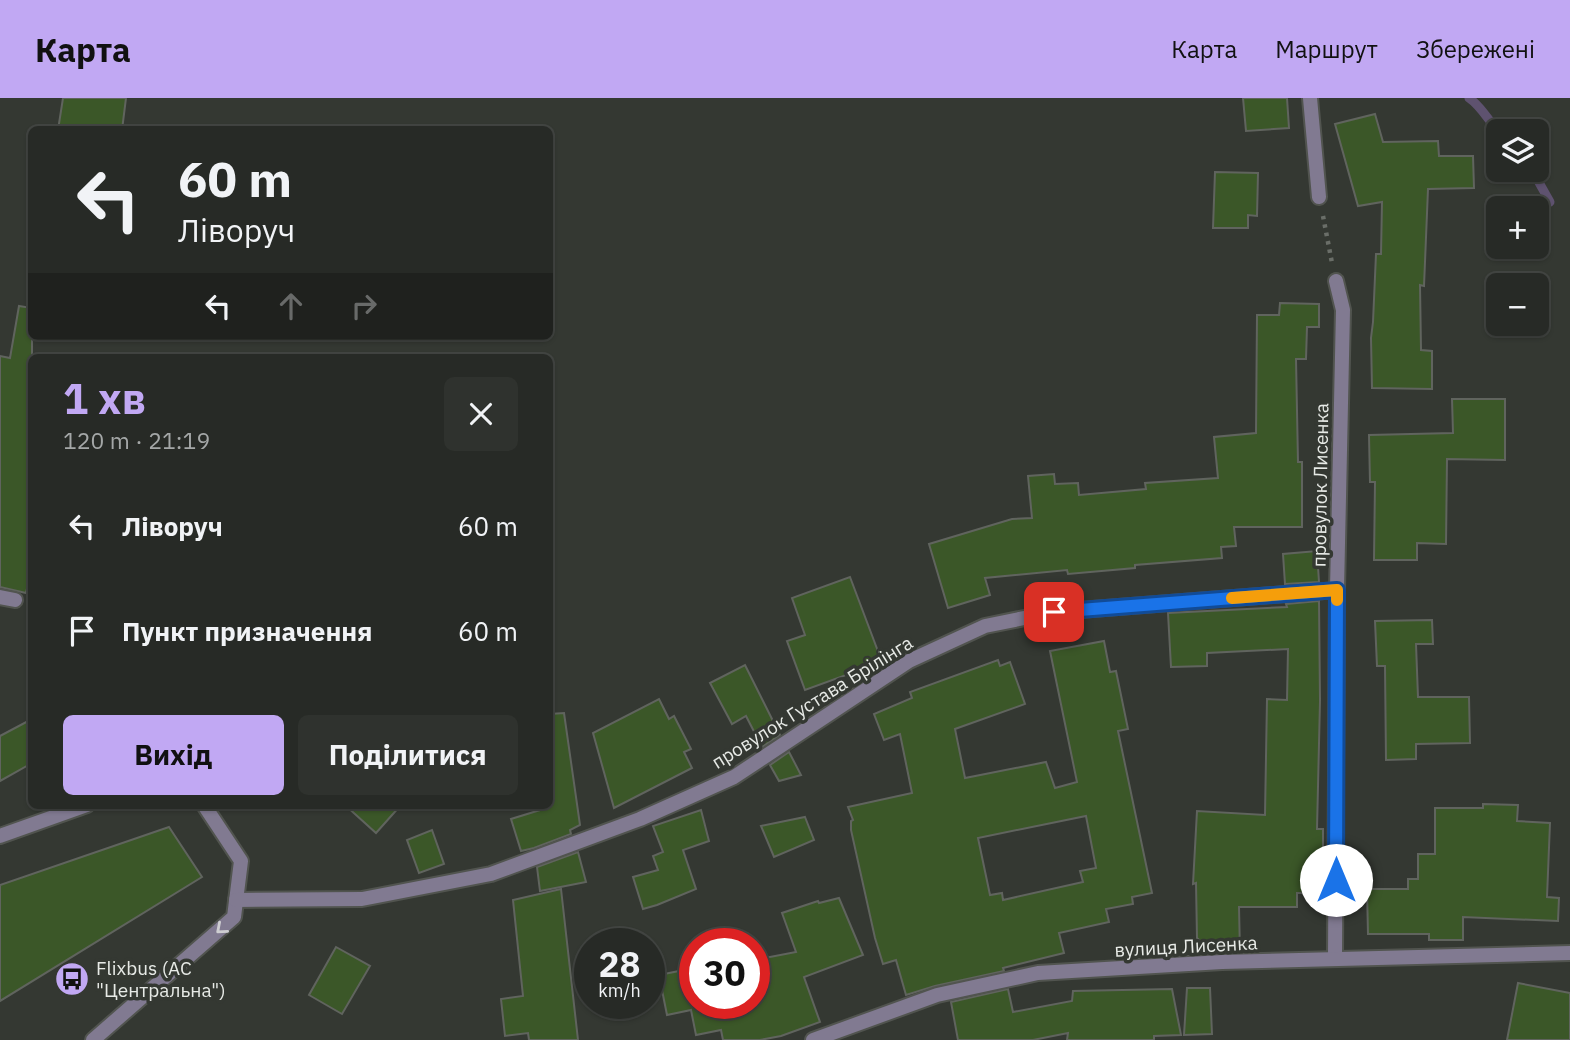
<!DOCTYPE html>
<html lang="uk">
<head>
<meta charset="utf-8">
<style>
	:root { --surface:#272a26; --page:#2f322e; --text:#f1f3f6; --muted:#a4a7a7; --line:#434643; --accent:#c1a8f3 }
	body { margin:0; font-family:"IBM Plex Sans",sans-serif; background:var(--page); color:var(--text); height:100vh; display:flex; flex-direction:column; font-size:26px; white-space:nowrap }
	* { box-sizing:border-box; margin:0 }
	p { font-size:23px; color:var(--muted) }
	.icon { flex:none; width:38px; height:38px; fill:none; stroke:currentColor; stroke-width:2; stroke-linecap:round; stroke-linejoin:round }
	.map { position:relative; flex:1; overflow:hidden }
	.panel { position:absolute; left:28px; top:256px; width:525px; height:455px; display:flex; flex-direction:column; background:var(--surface); border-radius:10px; box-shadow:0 2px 5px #0004,0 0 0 2px var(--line) }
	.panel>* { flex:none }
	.banner { position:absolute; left:28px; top:28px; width:525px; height:214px; border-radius:10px; box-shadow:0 2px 5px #0004,0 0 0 2px var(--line); background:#272a26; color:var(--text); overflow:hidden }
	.buttons { position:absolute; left:1486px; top:21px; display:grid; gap:14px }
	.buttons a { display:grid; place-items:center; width:63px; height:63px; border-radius:10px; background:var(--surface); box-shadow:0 2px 5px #0004,0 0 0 2px var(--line); font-size:35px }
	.speed { position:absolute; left:574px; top:830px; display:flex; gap:14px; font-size:35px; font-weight:700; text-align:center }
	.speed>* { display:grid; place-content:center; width:91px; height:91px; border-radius:50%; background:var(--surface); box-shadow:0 2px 5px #0004,0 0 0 2px var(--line); line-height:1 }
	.speed small { font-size:18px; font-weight:400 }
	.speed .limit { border:10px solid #d22; background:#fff; color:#111 }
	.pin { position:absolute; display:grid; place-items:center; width:60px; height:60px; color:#fff; margin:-30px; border-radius:14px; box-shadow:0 4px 10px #0006 }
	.me { position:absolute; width:77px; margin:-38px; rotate:0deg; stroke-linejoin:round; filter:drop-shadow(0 0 5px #0008) }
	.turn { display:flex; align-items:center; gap:24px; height:147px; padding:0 35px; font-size:32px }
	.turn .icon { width:91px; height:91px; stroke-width:2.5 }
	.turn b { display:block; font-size:49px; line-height:60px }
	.lanes { display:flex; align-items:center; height:66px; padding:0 35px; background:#0003; justify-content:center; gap:35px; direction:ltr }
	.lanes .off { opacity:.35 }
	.round { display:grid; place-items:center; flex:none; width:74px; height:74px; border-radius:10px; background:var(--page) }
	.overview { display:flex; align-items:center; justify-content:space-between; height:119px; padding:0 35px }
	h1 { font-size:42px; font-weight:700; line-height:52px; color:var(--accent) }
	.action { display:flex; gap:14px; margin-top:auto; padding:14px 35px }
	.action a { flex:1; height:80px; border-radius:10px; background:var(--accent); color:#111; font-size:28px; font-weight:700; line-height:80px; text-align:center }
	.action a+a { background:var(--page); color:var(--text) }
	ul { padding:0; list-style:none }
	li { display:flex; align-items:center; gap:21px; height:105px; padding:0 35px }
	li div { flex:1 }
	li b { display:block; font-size:26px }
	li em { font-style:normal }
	header { display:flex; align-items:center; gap:42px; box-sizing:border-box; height:98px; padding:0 35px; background:var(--accent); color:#111 }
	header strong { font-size:33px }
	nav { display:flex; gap:38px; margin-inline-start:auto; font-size:24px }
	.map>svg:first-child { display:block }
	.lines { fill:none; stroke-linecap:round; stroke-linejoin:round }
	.stream { stroke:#5e526f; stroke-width:9 }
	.building { fill:#3b5728; stroke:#60645e; stroke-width:2; fill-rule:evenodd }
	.service-casing { stroke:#51544f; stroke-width:18 }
	.minor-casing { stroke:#51544f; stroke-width:18 }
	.path { stroke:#6a6e68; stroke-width:4.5; stroke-dasharray:3.5 5; stroke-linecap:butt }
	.service { stroke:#817a91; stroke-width:14 }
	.minor { stroke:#817a91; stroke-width:14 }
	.oneway { stroke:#ceced1 }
	.route-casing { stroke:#114b97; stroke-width:18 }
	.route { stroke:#1a73e8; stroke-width:12 }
	.slow { stroke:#f59e0b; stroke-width:12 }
	.labels { text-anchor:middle; stroke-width:7; stroke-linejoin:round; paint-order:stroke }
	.street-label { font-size:19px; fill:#e7eae6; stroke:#343832 }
	.poi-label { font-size:19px; fill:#e7eae6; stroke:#343832; text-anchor:start }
</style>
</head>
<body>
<header>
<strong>Карта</strong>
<nav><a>Карта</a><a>Маршрут</a><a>Збережені</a></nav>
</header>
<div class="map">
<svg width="1570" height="942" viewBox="0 0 1570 942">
	<rect width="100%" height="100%" fill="#343832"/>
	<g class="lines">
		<g class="stream">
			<path d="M 1469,0 C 1481,8 1488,22 1498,33"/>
			<polyline points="1532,72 1550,104"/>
		</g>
	</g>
	<g class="building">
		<polygon points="63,0 126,0 122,32 58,32"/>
		<polygon points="1243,0 1287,0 1289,30 1246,33"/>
		<polygon points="1375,16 1383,44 1438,43 1439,58 1473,58 1474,90 1428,91 1424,188 1420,187 1421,252 1432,253 1432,291 1372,290 1371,240 1373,224 1376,156 1381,156 1382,104 1358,108 1335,26"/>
		<polygon points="1215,74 1258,75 1257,118 1248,117 1248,130 1213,130"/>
		<polygon points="1280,205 1319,206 1319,229 1307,229 1306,261 1296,261 1298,364 1302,364 1302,429 1234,429 1236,448 1221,449 1222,460 1135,467 1135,470 1068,476 1067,472 985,480 990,497 948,510 929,446 1012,421 1032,420 1028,378 1054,376 1055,386 1078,385 1079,397 1146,391 1145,385 1218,380 1214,339 1256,335 1257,217 1279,217"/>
		<polygon points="19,208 32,210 32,468 26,495 0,489 0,258 10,260"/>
		<polygon points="1452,301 1505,301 1505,362 1447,361 1446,446 1417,445 1417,462 1374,462 1375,384 1370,384 1369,337 1453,335"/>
		<polygon points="1317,453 1319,484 1285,486 1283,456"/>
		<polygon points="850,479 882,564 805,592 787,543 805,537 792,500"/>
		<polygon points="1319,503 1320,603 1317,731 1323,731 1323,773 1315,774 1314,795 1297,795 1297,809 1239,809 1240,854 1213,855 1197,840 1196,785 1193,786 1197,713 1265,717 1267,601 1287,602 1288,551 1207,555 1207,568 1171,569 1168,515 1287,509 1286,506"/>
		<polygon points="1432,522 1433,546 1416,546 1418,599 1469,599 1470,645 1416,646 1416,661 1386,662 1385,568 1377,568 1375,523"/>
		<path d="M 1104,543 L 1110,574 L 1116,573 L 1128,631 L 1118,633 L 1152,795 L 1132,799 L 1133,806 L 1106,811 L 1109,824 L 1059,835 L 1064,855 L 1003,870 L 1004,873 L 935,888 L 906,897 L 896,862 L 883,866 L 875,840 L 851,732 L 851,723 L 853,722 L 848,709 L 912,695 L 900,636 L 884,642 L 874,616 L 912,600 L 910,594 L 998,562 L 1000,568 L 1010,564 L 1025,606 L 955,631 L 965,680 L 1046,664 L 1055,690 L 1077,684 L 1050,553 ZM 1086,718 L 1096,770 L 1080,773 L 1083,784 L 1003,802 L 1002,795 L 990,797 L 978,740 Z"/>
		<polygon points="745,567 780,637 762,649 746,618 732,626 710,585"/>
		<polygon points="659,601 669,621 674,618 691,651 684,654 692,670 614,710 593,635"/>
		<polygon points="564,615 580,727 570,732 571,736 534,750 521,753 511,721 550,709 550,616"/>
		<polygon points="32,621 32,665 0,683 0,638"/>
		<polygon points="789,654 801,677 779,683 770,667"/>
		<polygon points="1483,706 1518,707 1517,723 1550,725 1547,799 1559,800 1558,823 1463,819 1463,842 1429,842 1429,836 1368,836 1367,791 1408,791 1408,781 1418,781 1418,756 1435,756 1435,710 1483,710"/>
		<polygon points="345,707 401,707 376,735"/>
		<polygon points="701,712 709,743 683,752 696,791 657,807 643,811 633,779 658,772 653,758 663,754 653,728"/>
		<polygon points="805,719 814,742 774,759 761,728"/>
		<polygon points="169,729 202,779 0,903 0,787"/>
		<polygon points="432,732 444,766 419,775 407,742"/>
		<polygon points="578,754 586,784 540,793 537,769"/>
		<polygon points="561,791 578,942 529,942 528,935 505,938 501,901 523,898 513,802"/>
		<polygon points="839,800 863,857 804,879 820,924 781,938 760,942 723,942 721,932 696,937 691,912 667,917 659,877 689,871 695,896 695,905 754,905 754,862 796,854 782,815 818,803 819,805"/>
		<polygon points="336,849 370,868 342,916 309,897"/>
		<polygon points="1518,885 1570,895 1570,942 1507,942"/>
		<polygon points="1187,890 1210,890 1212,936 1184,937"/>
		<polygon points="1008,891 1013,914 1072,903 1073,893 1172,891 1181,937 1154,938 1154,942 1067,942 1068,935 1033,942 958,942 951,904"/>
	</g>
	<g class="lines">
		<g class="service-casing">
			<g id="service">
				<polyline points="0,499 15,502"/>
				<polyline points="0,738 87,707"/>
				<polyline points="93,942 234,819 241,763 204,707"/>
			</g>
		</g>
		<g class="minor-casing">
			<g id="minor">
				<polyline points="1310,0 1319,99"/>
				<polyline points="236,802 362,801 491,776 640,721 734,679 909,563 985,528 1054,514 1337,492"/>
				<polyline points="1335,861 1337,492 1343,212 1336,183"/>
				<polyline points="813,942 937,897 1038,875 1222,864 1570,855"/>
			</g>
		</g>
		<polyline class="path" points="1323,118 1332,165"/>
		<use href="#service" class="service"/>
		<use href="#minor" class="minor"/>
	</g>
	<defs><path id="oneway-chevron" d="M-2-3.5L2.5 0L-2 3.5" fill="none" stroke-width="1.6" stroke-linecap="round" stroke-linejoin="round" transform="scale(1.75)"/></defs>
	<use class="oneway" href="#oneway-chevron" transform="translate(221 831) rotate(139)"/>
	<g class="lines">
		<g class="route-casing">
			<polyline id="route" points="1054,514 1337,492 1336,782"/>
		</g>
		<use href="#route" class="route"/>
		<polyline class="slow" points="1232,500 1337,492 1337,502"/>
	</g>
	<defs>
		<g id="bus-disc" transform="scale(1.75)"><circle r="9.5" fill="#c1a8f3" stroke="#343832"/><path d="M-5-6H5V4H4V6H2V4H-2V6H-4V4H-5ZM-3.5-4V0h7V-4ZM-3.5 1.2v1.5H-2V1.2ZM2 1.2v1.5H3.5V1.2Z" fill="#111"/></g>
	</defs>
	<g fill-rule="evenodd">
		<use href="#bus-disc" x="72" y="881"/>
	</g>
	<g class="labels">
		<g class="street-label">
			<text transform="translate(1320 387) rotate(-89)" y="7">провулок Лисенка</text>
			<text transform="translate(812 604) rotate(-32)" y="7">провулок Густава Брілінга</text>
			<text transform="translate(1186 848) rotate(-3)" y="7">вулиця Лисенка</text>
		</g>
		<g class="poi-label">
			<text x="96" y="877">Flixbus (АС<tspan x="96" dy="22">"Центральна")</tspan></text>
		</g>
	</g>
</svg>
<div class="buttons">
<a><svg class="icon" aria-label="layers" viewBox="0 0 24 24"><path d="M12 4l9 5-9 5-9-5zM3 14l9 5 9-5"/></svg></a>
<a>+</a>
<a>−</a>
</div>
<div class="speed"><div>28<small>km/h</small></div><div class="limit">30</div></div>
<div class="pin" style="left:1054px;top:514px;background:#d93025"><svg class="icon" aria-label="arrive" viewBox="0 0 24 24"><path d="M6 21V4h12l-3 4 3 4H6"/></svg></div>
<svg class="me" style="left:1336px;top:782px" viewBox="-20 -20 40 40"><circle r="19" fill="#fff"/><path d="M0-13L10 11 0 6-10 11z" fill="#1a73e8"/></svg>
<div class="banner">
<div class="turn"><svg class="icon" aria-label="left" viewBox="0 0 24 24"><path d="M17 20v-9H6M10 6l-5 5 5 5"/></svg><div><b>60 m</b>Ліворуч</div></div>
<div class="lanes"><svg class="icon" aria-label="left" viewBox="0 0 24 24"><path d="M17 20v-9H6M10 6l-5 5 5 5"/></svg><svg class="icon off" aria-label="ahead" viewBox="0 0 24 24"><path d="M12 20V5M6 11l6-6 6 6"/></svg><svg class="icon off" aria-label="right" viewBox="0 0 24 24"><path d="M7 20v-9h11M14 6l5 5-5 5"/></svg></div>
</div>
<section class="panel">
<div class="overview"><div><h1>1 хв</h1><p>120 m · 21:19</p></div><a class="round"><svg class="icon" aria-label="close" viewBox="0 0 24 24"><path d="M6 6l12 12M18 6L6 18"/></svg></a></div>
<ul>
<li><svg class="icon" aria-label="left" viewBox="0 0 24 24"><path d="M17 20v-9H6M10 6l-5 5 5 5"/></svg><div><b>Ліворуч</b></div><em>60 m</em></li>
<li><svg class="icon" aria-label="arrive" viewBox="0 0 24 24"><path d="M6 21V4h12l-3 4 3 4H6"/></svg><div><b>Пункт призначення</b></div><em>60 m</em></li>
</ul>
<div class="action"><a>Вихід</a><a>Поділитися</a></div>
</section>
</div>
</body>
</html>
